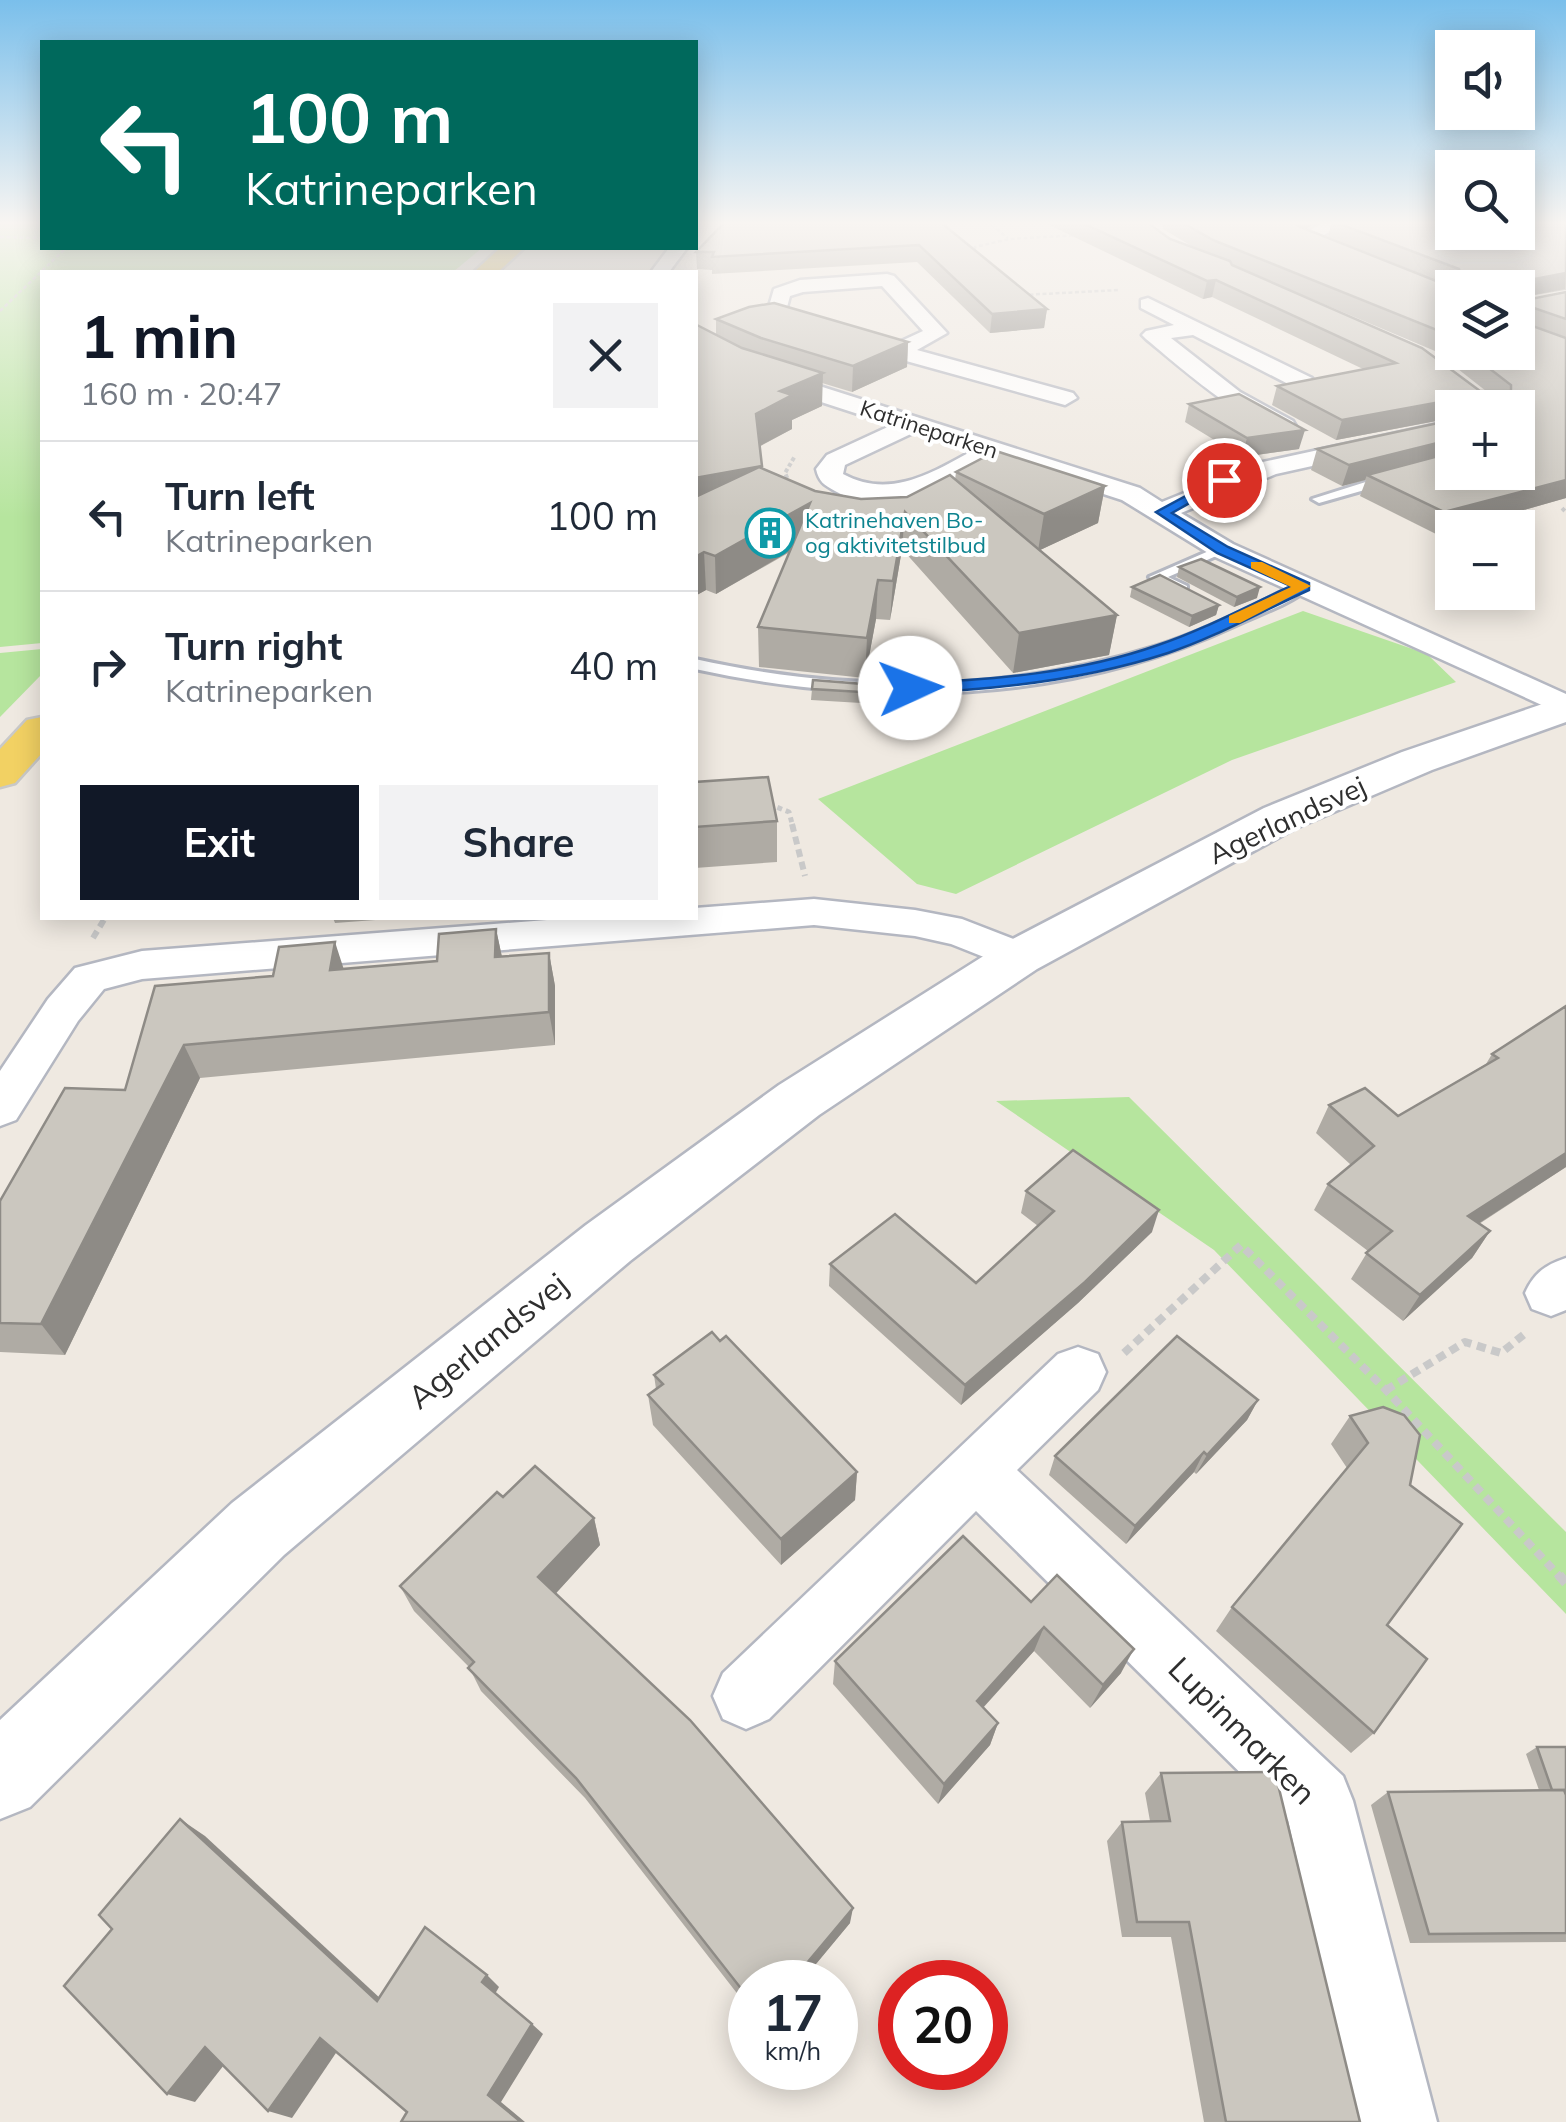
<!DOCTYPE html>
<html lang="en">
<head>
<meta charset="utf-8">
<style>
	:root { --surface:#fff; --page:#f2f2f3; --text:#1f2937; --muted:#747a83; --line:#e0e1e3; --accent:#111827 }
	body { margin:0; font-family:Mulish,sans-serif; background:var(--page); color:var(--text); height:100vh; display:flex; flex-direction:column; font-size:38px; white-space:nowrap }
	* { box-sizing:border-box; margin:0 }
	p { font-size:32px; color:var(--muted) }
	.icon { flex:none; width:55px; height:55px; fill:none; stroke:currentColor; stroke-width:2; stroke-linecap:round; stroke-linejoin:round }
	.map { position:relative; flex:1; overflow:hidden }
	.sheet { position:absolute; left:40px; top:270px; width:658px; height:650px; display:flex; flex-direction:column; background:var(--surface); border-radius:0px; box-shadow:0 5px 25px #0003 }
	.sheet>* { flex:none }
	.hud { position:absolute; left:40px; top:40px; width:658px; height:210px; border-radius:0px; box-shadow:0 5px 25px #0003; background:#00695c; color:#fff; overflow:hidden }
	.tools { position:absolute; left:1435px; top:30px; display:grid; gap:20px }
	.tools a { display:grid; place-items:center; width:100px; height:100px; border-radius:0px; background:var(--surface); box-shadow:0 5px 25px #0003; font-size:50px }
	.speed { position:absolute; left:728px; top:1960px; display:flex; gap:20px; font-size:50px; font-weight:700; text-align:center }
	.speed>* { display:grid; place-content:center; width:130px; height:130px; border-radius:50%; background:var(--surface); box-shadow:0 5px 25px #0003; line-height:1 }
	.speed small { font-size:25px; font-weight:400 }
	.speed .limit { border:15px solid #d22; background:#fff; color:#111 }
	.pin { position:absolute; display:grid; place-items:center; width:85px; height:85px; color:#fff; margin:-42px; border:5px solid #fff; border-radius:50%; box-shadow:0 2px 10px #0007 }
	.me { position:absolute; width:110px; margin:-55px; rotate:88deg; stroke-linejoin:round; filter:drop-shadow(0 0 8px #0008) }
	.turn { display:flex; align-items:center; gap:35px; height:210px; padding:0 40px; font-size:45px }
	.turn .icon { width:130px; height:130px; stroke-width:2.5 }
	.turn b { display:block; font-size:70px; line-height:85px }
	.round { display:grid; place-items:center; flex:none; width:105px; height:105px; border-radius:0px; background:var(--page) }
	.headline { display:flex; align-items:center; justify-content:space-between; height:170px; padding:0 40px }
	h1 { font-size:60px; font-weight:700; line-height:75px; color:var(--accent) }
	.button { display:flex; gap:20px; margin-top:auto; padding:20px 40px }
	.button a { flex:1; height:115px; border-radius:0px; background:var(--accent); color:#fff; font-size:40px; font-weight:700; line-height:115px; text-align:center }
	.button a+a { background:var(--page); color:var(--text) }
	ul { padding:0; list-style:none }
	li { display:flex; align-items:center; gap:30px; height:150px; padding:0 40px; border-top:2px solid var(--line) }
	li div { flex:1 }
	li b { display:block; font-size:38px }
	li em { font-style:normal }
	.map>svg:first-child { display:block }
	.green { fill:#b6e59e }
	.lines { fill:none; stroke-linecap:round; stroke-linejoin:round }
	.lane-casing { stroke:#b4b7c1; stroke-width:6 }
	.street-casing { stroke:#b4b7c1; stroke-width:5 }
	.secondary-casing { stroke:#b4b7c1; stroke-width:5 }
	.primary-casing { stroke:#c9c9c9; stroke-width:5 }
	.path-far5 { stroke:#c9c9c9; stroke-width:2.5; stroke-dasharray:4 2.5; stroke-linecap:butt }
	.path-far4 { stroke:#c9c9c9; stroke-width:4; stroke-dasharray:4 2.5; stroke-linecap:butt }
	.path-far3 { stroke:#c9c9c9; stroke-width:5; stroke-dasharray:5 4; stroke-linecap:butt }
	.path-far2 { stroke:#c9c9c9; stroke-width:6; stroke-dasharray:8 5; stroke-linecap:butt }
	.path-far1 { stroke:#c9c9c9; stroke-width:8; stroke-dasharray:9 6; stroke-linecap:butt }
	.path { stroke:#c9c9c9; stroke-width:10; stroke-dasharray:11 8; stroke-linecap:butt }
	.lane { fill:#fff; fill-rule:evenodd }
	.street { fill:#fff; fill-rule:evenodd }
	.secondary { fill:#fff; fill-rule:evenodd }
	.primary { fill:#f2d163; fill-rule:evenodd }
	.wall { fill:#afaba4; fill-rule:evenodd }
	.shaded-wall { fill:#8e8b86 }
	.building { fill:#cbc7bf; stroke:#8e8b86; stroke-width:2.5 }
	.route { fill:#1a73e8; stroke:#114b97; stroke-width:2.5 }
	.slow { fill:#f59e0b }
	.labels { text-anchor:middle; stroke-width:8; stroke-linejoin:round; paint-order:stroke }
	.far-street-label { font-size:22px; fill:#2e2e2e; stroke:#fff }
	.far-culture-label { font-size:22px; fill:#0d838f; stroke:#fff; text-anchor:start }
	.street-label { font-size:28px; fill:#2e2e2e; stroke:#fff }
	.near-street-label { font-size:32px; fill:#2e2e2e; stroke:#fff }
</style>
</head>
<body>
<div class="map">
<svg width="1566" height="2122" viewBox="0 0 1566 2122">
	<rect width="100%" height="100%" fill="#efe9e1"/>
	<g class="green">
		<polygon points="0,221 42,221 42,248 482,248 453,272 42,272 42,643 0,647"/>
		<polygon points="1303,611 1427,654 1456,682 1232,760 956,894 917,884 818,799"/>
		<polygon points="42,649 42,674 0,717 0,653"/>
		<polygon points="1129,1097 1566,1532 1566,1614 1214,1250 996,1101"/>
	</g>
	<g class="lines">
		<g class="lane-casing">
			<g id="lane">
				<polygon points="1391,474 1397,478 1396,481 1319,503 1312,499"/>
				<polygon points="1218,547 1230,550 1168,577 1187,586 1187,592 1177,592 1149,577"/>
				<path d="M 1298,584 L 1310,587 C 1291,604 1259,614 1236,625 C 1067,704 874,708 695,669 L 695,659 C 849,693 1006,694 1157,646 C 1206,631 1252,606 1298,584 Z"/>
			</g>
		</g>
		<g class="street-casing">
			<g id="street">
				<polygon points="1326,221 1348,221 1319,238 1452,290 1452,303 1295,239"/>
				<polygon points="669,248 687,248 669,272 651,272"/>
				<polygon points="887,274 894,276 947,333 917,350 1073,393 1077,398 1065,405 881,354 878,349 881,344 895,344 923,331 882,286 803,292 790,296 783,322 729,331 719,325 729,319 767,313 774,289 800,280"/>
				<path d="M 1148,298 L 1312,378 L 1315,383 L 1312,388 L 1296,388 L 1193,335 L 1171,338 L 1240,392 L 1293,421 L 1296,426 L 1293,431 C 1260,439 1173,361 1146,339 L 1142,335 L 1146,331 L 1174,325 L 1141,308 L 1141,300 Z"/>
				<path d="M 695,339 L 760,367 L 1140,488 L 1162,502 L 1258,463 L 1452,421 L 1452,435 L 1276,474 L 1181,513 L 1233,544 L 1566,694 L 1566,716 L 1213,556 L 1122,500 L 996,459 C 949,484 888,521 835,491 C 824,485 819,482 816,469 L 827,455 L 892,425 L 744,377 L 695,353 ZM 915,432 L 972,451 C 930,474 889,499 843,474 L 845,465 Z"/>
				<polygon points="814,899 915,910 962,919 1034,947 1040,957 1034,967 1019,971 951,944 915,936 814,925 142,979 104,989 78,1021 16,1120 0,1126 0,1071 48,999 75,968 142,951 573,918 695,918 695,908"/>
				<path d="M 1566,1258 L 1566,1310 L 1551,1316 L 1532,1309 L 1525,1293 C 1534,1273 1545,1265 1566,1258 Z"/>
				<polygon points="1078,1347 1098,1354 1106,1372 1098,1390 1017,1470 1343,1776 1353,1801 1437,2122 1357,2122 1288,1820 976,1511 769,1719 746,1729 723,1719 713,1696 723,1673 1058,1354"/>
			</g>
		</g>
		<g class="secondary-casing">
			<polygon id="secondary" points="1566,696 1566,722 1432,770 1296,828 1037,969 819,1115 630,1261 284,1555 30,1807 0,1819 0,1720 232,1503 586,1225 779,1085 1001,945 1264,808 1402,752"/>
		</g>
		<g class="primary-casing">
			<g id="primary">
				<polygon points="500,248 524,248 498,272 474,272"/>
				<polygon points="42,717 42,753 15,783 0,787 0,749 27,720"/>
			</g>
		</g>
		<g class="path-far5">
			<polyline points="986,221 1008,238"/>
			<polyline points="0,237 42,238"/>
			<polyline points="975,256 975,247 1009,239 1081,235"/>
			<polyline points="1023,295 1119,290"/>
			<polyline points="0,311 66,248"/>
		</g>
		<g class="path-far4">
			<polyline points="790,484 785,473 795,456"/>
			<polyline points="1562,511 1566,507"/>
		</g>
		<polyline class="path-far3" points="769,804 789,812 793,827"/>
		<g class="path-far2">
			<polyline points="792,824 805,876"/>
			<polyline points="93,938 105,918"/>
		</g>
		<g class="path-far1">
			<polyline points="1124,1353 1241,1245 1386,1390 1561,1578"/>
			<polyline points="1386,1390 1465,1342 1501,1353 1527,1332"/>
		</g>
		<polyline class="path" points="1559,1575 1566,1583"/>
		<use href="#lane" class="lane"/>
		<use href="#street" class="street"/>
		<use href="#secondary" class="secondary"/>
		<use href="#primary" class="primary"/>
	</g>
	<g class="wall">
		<polygon points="939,221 1047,309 1044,328 990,333 917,262 712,274 712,270 697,269 696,252"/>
		<path d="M 1041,221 L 1145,221 L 1170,239 L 1195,248 L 1163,229 L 1162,221 L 1319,221 L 1306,229 L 1454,287 L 1328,237 L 1332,221 L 1566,221 L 1566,290 L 1523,297 L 1526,300 L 1566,292 L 1566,498 L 1460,528 L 1452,528 L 1452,529 L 1436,534 L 1360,496 L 1366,480 L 1342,486 L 1311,470 L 1317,449 L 1518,408 L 1452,408 L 1452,418 L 1336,440 L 1272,405 L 1277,386 L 1363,369 L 1212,297 L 1203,299 ZM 1281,286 L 1435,351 L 1486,391 L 1480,391 ZM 1452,288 L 1518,288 L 1518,352 L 1452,352 Z"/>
		<polygon points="716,319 908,342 907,367 852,392 822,383 822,406 792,420 792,429 759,447 762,468 815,491 861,499 907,497 955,480 956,472 1105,486 1098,523 1040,550 1117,615 1109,655 1013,673 902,549 890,620 876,619 865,678 759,667 758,627 790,552 716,594 706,590 695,596 695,324 716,335"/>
		<polygon points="1189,404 1299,449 1242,457 1185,422"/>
		<polygon points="1179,567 1257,598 1234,607 1177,577"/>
		<polygon points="1132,587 1219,605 1216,615 1189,627 1130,597"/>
		<polygon points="863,684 861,703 811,700 812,689"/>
		<polygon points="695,782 777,821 777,862 695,868"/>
		<polygon points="333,918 389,918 389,919 335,923"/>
		<polygon points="496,929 502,957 549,953 555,986 555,1045 200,1078 65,1355 0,1352 0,1201 125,1090 273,976 437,961"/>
		<polygon points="1566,1006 1566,1167 1479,1224 1490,1231 1472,1258 1403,1321 1351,1279 1368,1251 1314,1210 1328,1184 1351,1165 1316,1133 1329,1105 1398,1116 1486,1064 1492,1054"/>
		<polygon points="1026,1191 1152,1232 1078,1303 961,1405 829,1286 830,1264 976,1283 1038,1226 1021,1213"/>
		<polygon points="720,1341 857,1472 855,1500 781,1565 653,1425 648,1395 656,1389 654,1375"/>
		<polygon points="1258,1400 1247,1420 1196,1474 1194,1472 1126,1544 1049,1475 1055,1456"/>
		<polygon points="1383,1407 1387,1625 1374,1733 1351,1753 1216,1631 1232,1607 1347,1468 1331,1444 1350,1416"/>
		<polygon points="503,1497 594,1518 600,1545 556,1593 850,1923 801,1982 750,1982 750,2010 585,1798 481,1691 469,1667 414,1611 400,1586"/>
		<polygon points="1031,1602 1121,1673 1090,1708 1034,1651 983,1708 998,1723 990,1745 938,1804 833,1684 835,1661"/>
		<polygon points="1537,1747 1566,1747 1566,1942 1410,1943 1371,1805 1388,1792 1539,1790 1526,1754"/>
		<polygon points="1161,1773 1360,2122 1204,2122 1171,1937 1122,1937 1107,1841 1122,1822 1150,1821 1145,1793"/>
	</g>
	<g class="shaded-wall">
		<polygon points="1297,221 1319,221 1291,238"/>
		<polygon points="1566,273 1565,289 1518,298 1524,281"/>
		<polygon points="1216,280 1212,297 1203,299 1207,281"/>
		<polygon points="1047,309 1044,328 990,333 992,314"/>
		<polygon points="908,342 907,367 852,392 853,366"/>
		<polygon points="823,373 822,406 792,420 792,429 756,448 756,414 780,391"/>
		<polygon points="1462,398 1458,408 1452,408 1452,418 1336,440 1342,420"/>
		<polygon points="1305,430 1299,449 1242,457 1247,438"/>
		<polygon points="1441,442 1434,462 1367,475 1365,480 1342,486 1349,465"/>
		<polygon points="762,466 762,503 695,514 695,478"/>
		<polygon points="1566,480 1566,498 1460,528 1452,528 1452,529 1436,534 1444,512"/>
		<polygon points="1105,486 1098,523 1038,551 1044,514"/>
		<polygon points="810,503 809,540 716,594 715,556"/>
		<polygon points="905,512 902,549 890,620 893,581"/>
		<polygon points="704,552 706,590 695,596 695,557"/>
		<polygon points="878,580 876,619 865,678 867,638"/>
		<polygon points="1260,587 1257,598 1234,607 1237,597"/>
		<polygon points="1219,605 1216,615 1189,627 1192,616"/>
		<polygon points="1117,615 1109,655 1013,673 1019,633"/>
		<polygon points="496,929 503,962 495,957"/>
		<polygon points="335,942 346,976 330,970"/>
		<polygon points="549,953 555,986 555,1045 549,1012"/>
		<polygon points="184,1045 200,1078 65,1355 41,1324"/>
		<polygon points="1566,1153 1566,1167 1450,1242 1468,1216"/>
		<polygon points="1159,1210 1152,1232 1078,1303 961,1405 965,1385"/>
		<polygon points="1490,1231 1472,1258 1403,1321 1420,1295"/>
		<polygon points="1258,1400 1247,1420 1196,1474 1207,1455"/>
		<polygon points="1204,1452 1194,1472 1126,1544 1135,1526"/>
		<polygon points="857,1472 855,1500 781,1565 781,1539"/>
		<polygon points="594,1518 600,1545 548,1602 538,1577"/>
		<polygon points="1044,1627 1034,1651 969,1723 977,1701"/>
		<polygon points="1134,1649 1121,1673 1090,1708 1103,1685"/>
		<polygon points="998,1723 990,1745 938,1804 944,1784"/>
		<polygon points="180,1819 205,1836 395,2012 377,2001"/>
		<polygon points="853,1908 850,1923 801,1982 791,1982"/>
		<polygon points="487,1975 499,1987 495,1994 482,1982"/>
		<polygon points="532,2024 543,2034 501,2102 525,2122 521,2122 488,2095"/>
		<polygon points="320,2038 340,2047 292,2118 268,2111"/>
		<polygon points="205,2047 231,2056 195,2102 167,2094"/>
	</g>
	<g class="building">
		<polygon points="726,221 939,221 1047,309 992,314 919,245 712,257 714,252 696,252"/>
		<polygon points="1078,221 1145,221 1170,239 1230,261 1232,265 1422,348 1480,391 1511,391 1511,385 1468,352 1518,352 1518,288 1458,288 1462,285 1459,269 1332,221 1452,221 1452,232 1518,232 1518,221 1566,221 1566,273 1524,281 1521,296 1526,300 1566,292 1566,319 1522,304 1524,323 1566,338 1566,480 1444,512 1367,475 1442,455 1441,442 1349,465 1317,449 1452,420 1452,472 1518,472 1518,408 1461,408 1462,398 1342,420 1277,386 1396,363 1216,280 1207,281"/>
		<polygon points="1180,221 1297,221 1296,222 1298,226 1454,288 1452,288 1452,340 1442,332 1213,240"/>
		<polygon points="774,303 908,342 853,366 761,338 716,319 749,307"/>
		<polygon points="695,324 742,348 823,373 780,391 792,395 756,414 762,466 695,478"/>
		<polygon points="1239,394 1305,430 1247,438 1189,404"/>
		<polygon points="996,451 1105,486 1044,514 956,472"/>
		<polygon points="759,467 815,491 861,499 907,497 950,475 1117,615 1019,633 905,512 893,581 878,580 867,638 758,627 810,503 715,556 704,552 695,557 695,497"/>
		<polygon points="1201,559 1260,587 1237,597 1179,567"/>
		<polygon points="1160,575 1219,605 1192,616 1132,587"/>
		<polygon points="813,680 863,684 861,692 812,689"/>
		<polygon points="768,777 777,821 695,827 695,782"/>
		<polygon points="496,929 495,957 549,953 549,1012 184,1045 41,1324 0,1323 0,1201 65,1088 125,1090 155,986 273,976 279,947 335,942 330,970 437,961 439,934"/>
		<polygon points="1566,1006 1566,1153 1468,1216 1490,1231 1420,1295 1366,1253 1392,1231 1328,1184 1374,1146 1329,1105 1365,1088 1398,1116 1498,1058 1492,1054"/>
		<polygon points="1073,1150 1159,1210 1085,1282 965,1385 830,1264 895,1214 976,1283 1054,1211 1026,1191"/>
		<polygon points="712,1332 720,1341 726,1336 857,1472 781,1539 648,1395 663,1384 654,1375"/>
		<polygon points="1177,1336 1258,1400 1207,1455 1204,1452 1135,1526 1055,1456"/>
		<polygon points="1383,1407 1404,1415 1420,1435 1410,1485 1462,1524 1387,1625 1427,1659 1374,1733 1232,1607 1368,1443 1350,1416"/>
		<polygon points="535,1466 594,1518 538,1577 690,1720 853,1908 791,1982 750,1982 750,2000 576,1778 468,1668 474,1662 400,1586 497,1492 503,1497"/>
		<polygon points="963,1536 1031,1602 1057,1575 1134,1649 1103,1685 1044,1627 977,1701 998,1723 944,1784 835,1661"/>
		<polygon points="1537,1747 1566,1747 1566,1795 1564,1790 1552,1790"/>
		<polygon points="1275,1772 1360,2122 1226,2122 1189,1922 1137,1922 1122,1822 1170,1821 1161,1773"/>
		<polygon points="1564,1790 1566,1795 1566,1933 1429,1934 1388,1792"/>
		<polygon points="180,1819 377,2001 425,1927 487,1975 482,1982 532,2024 488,2095 521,2122 401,2122 407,2112 320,2038 268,2111 205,2047 167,2094 64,1986 112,1929 99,1915"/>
	</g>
	<linearGradient id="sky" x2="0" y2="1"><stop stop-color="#7abfeb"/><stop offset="0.43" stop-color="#f8f5f2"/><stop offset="1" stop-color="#f8f5f2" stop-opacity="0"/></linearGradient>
	<rect width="1566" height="518" fill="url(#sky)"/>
	<path class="route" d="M 1219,478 L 1230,480 L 1172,513 L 1228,547 L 1309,583 L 1309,590 C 1262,611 1216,637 1168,653 C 1085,680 996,690 910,693 L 901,688 L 910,683 C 993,680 1079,673 1158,645 C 1203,630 1247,606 1291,586 L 1217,553 L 1156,512 Z"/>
	<polygon class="slow" points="1251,562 1262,562 1311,586 1240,623 1229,623 1229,616 1291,587 1251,568"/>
	<defs>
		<g id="building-ring" transform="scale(2.5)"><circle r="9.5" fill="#fff" stroke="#0f9aa8" stroke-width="1.5"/><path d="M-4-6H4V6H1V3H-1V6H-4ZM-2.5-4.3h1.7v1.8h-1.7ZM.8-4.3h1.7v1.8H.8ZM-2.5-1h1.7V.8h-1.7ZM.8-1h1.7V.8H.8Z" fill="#0f9aa8"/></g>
	</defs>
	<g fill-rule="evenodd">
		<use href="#building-ring" x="770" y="533"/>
	</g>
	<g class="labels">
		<g class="far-street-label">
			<text transform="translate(929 429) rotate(18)" y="8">Katrineparken</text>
		</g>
		<g class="far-culture-label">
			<text x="805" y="528">Katrinehaven Bo-<tspan x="805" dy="25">og aktivitetstilbud</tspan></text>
		</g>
		<g class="street-label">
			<text transform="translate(1287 820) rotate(-25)" y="10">Agerlandsvej</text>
		</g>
		<g class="near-street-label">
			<text transform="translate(488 1341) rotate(-39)" y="11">Agerlandsvej</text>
			<text transform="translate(1242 1731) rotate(45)" y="11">Lupinmarken</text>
		</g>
	</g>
</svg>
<div class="tools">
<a><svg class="icon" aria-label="sound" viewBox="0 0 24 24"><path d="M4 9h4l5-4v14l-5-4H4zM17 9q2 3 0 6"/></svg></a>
<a><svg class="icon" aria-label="search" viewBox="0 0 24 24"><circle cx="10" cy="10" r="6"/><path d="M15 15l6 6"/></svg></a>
<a><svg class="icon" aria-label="layers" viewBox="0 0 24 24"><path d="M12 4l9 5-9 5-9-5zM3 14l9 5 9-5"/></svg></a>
<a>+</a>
<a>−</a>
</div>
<div class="speed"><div>17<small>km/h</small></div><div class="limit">20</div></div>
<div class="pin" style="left:1224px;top:480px;background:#d93025"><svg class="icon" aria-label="arrive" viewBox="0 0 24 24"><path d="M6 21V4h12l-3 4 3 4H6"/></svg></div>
<svg class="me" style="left:910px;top:688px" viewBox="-20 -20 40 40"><circle r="19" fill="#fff"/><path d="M0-13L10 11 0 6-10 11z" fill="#1a73e8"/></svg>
<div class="hud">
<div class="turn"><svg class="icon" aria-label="left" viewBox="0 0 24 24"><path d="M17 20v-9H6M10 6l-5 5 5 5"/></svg><div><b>100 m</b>Katrineparken</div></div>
</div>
<section class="sheet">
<div class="headline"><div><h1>1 min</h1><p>160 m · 20:47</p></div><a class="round"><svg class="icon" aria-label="close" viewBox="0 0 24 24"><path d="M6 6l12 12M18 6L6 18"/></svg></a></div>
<ul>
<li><svg class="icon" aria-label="left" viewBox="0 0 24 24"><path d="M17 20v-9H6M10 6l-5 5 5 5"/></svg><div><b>Turn left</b><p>Katrineparken</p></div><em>100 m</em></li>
<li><svg class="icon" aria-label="right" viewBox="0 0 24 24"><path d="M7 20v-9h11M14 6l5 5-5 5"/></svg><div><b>Turn right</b><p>Katrineparken</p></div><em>40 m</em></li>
</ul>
<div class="button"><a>Exit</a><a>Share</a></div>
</section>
</div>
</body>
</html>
